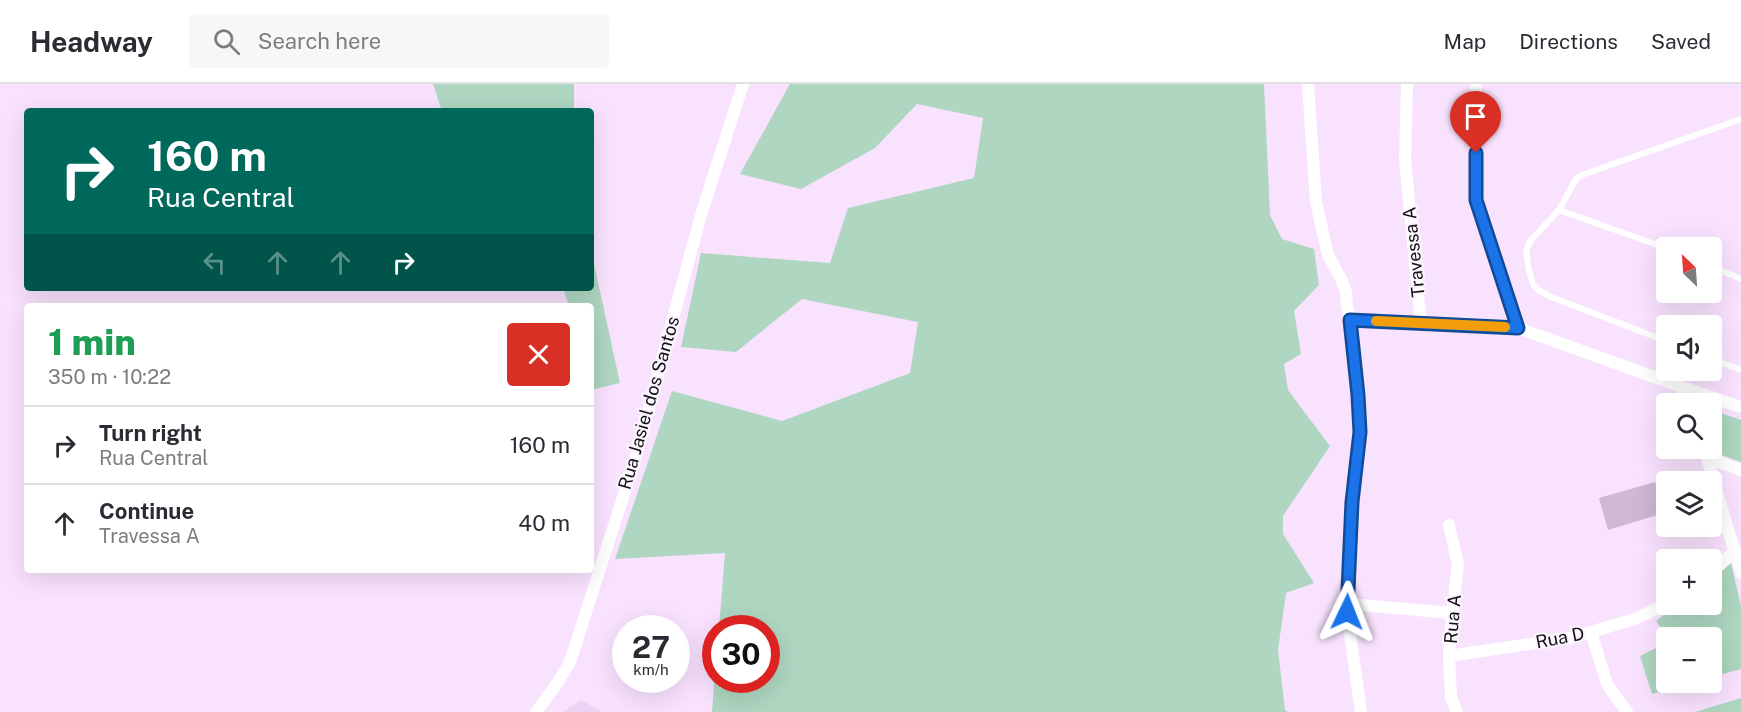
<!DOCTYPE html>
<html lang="en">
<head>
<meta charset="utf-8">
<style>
	:root { --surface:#fff; --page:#f7f7f7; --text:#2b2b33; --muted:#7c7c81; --line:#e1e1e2 }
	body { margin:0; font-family:"Public Sans",sans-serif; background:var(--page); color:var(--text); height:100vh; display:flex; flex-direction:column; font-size:22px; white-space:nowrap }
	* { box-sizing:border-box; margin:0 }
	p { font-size:20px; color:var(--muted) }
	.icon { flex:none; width:33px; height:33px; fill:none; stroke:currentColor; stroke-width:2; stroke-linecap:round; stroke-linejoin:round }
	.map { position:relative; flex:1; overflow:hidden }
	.drawer { position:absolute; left:24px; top:219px; width:570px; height:270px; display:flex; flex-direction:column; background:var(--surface); border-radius:6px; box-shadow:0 6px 24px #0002 }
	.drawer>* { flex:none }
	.guide { position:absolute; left:24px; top:24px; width:570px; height:183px; border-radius:6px; box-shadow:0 6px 24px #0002; background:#00695c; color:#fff; overflow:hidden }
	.needle { width:39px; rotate:335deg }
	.fabs { position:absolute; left:1656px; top:153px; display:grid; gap:12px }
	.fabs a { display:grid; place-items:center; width:66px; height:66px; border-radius:6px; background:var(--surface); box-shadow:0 6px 24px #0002; font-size:30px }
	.speed { position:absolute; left:612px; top:531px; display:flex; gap:12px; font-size:30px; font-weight:700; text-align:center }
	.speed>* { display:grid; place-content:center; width:78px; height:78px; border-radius:50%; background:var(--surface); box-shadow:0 6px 24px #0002; line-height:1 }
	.speed small { font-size:15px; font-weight:400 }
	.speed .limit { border:9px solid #d22; background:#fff; color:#111 }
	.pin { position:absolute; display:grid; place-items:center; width:51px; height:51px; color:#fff; margin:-62px -26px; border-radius:50% 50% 50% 0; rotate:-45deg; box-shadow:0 0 6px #0007 }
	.pin .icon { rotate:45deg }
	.me { position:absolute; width:66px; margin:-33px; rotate:2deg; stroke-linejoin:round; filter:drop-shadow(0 0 4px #0008) }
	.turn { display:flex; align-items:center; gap:21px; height:126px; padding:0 24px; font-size:27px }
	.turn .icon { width:78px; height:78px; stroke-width:2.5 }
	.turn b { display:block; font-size:42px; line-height:51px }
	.lanes { display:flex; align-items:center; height:57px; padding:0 24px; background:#0003; justify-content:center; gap:30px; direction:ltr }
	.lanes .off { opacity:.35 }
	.round { display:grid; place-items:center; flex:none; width:63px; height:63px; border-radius:6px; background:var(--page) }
	.head { display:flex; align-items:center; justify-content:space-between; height:102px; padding:0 24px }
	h1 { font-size:36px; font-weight:800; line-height:45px; color:#1e9e55 }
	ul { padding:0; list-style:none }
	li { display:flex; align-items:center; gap:18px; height:78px; padding:0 24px; border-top:2px solid var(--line) }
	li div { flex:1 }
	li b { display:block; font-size:22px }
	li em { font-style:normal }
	header { display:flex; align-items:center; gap:36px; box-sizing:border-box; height:84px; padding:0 30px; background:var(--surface); border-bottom:2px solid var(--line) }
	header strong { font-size:28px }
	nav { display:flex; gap:33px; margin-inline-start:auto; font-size:21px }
	.search { width:420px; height:54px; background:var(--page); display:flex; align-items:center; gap:15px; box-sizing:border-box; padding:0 21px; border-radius:6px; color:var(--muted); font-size:22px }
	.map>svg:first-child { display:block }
	.built { fill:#efd3f4 }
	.green { fill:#aed6c1 }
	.building { fill:#ceb8d3 }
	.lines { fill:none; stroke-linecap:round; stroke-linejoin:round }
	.service { stroke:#fff; stroke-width:6 }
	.minor { stroke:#fff; stroke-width:12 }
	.route-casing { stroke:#114b97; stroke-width:15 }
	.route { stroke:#1a73e8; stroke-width:10 }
	.slow { stroke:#f59e0b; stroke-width:10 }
	.labels { text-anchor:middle; stroke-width:4.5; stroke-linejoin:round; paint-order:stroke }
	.street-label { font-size:18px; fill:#150d16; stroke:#fbf6fc }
</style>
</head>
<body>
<header>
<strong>Headway</strong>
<div class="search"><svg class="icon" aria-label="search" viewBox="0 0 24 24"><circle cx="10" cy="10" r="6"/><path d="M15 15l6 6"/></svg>Search here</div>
<nav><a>Map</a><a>Directions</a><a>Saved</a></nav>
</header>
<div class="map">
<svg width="1741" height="628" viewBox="0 0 1741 628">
	<rect width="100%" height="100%" fill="#f9e2fe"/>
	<polygon class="built" points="581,616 603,628 563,628"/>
	<g class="green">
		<polygon points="433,0 574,0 574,27 442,27"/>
		<polygon points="790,0 1264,0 1270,131 1282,155 1314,165 1319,201 1294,227 1301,270 1284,280 1288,306 1330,362 1283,432 1283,450 1314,499 1286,509 1278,566 1285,626 1288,628 712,628 715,588 716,596 766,596 766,544 719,544 725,469 615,475 672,307 782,337 910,289 918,238 802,215 736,268 681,263 701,169 830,179 848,124 974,94 983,34 917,20 875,64 801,105 740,90"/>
		<polygon points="591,166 620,299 591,306 591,222 569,222 563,204 591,204"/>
		<polygon points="1712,326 1741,336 1741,378 1705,365 1712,364"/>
		<polygon points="1731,479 1741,522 1741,585 1712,593 1712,554 1667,553 1656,537 1677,521 1712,520 1712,494"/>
		<polygon points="1666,559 1666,598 1693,599 1652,610 1640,572"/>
		<polygon points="1741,614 1741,628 1695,628"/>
	</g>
	<polygon class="building" points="1655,398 1664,429 1608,446 1599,414"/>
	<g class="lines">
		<g class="service">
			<polyline points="1559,126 1666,164"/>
			<polyline points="1712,183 1741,195"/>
			<polyline points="1666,257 1551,213 1538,206 1533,200 1529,186 1526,167 1531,156 1559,126 1576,95 1582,91 1741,35"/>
			<polyline points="1712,275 1741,286"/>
		</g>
		<g class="minor">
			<polyline points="1308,0 1316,118 1328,171 1341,195 1346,208 1347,222 1350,236 1358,311 1360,348 1352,418 1347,528 1361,628"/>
			<polyline points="1407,0 1405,76 1421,240 1518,244 1682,303 1741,323"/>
			<polyline points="1476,0 1476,115 1518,244"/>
			<polyline points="1350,236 1421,240"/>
			<polyline points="1682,303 1688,320"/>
			<polyline points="1704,364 1741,489"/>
			<polyline points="1708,374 1741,386"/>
			<polyline points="1449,441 1458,481 1452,529 1449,572 1451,613 1457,628"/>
			<polyline points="1712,488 1735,467"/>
			<polyline points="1348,520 1452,529"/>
			<polyline points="1591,548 1607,600 1627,628"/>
			<polyline points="1449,572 1570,554 1635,535 1667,520"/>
			<polyline points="536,628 556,601 570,578 634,379 701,131 743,0"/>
		</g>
	</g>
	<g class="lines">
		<g class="route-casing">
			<polyline id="route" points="1347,528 1352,418 1360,348 1358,311 1350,236 1518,244 1476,116 1476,69"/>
		</g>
		<use href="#route" class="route"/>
		<polyline class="slow" points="1376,237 1505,243"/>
	</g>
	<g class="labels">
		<g class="street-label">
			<text transform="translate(1414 168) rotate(-96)" y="6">Travessa A</text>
			<text transform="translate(649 319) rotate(-74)" y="6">Rua Jasiel dos Santos</text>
			<text transform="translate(1453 535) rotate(-85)" y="6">Rua A</text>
			<text transform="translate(1560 554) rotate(-11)" y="6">Rua D</text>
		</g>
	</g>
</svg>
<div class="fabs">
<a><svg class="needle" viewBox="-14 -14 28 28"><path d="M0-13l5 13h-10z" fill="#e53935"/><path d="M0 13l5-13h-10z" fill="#7c7c81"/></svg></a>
<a><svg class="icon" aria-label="sound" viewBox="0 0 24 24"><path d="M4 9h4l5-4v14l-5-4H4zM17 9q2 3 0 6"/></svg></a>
<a><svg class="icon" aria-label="search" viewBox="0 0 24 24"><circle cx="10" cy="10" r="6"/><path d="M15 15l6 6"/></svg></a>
<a><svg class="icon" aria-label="layers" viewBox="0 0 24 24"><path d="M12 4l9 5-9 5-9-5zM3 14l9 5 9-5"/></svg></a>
<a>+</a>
<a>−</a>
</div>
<div class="speed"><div>27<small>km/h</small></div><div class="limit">30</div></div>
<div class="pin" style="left:1476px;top:69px;background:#d93025"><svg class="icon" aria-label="arrive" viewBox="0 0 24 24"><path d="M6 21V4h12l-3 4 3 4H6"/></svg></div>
<svg class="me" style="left:1347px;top:528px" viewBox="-20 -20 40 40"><path d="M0-17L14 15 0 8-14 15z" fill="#1a73e8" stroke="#fff" stroke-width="4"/></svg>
<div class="guide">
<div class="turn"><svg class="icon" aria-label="right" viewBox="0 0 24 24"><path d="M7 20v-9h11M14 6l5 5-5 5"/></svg><div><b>160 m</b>Rua Central</div></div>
<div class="lanes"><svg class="icon off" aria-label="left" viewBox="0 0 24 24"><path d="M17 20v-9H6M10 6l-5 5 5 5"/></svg><svg class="icon off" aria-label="ahead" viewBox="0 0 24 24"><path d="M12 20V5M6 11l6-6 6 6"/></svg><svg class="icon off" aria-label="ahead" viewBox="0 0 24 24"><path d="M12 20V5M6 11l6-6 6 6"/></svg><svg class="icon" aria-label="right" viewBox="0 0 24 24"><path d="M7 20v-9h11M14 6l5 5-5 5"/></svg></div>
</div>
<section class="drawer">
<div class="head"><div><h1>1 min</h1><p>350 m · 10:22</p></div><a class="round" style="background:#d93025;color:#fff"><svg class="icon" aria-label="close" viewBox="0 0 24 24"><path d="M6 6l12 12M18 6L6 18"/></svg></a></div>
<ul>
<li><svg class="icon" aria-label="right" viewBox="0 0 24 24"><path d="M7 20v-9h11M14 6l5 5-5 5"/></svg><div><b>Turn right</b><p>Rua Central</p></div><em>160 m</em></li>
<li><svg class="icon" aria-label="ahead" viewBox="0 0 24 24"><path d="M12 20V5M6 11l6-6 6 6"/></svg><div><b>Continue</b><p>Travessa A</p></div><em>40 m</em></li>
</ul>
</section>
</div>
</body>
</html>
